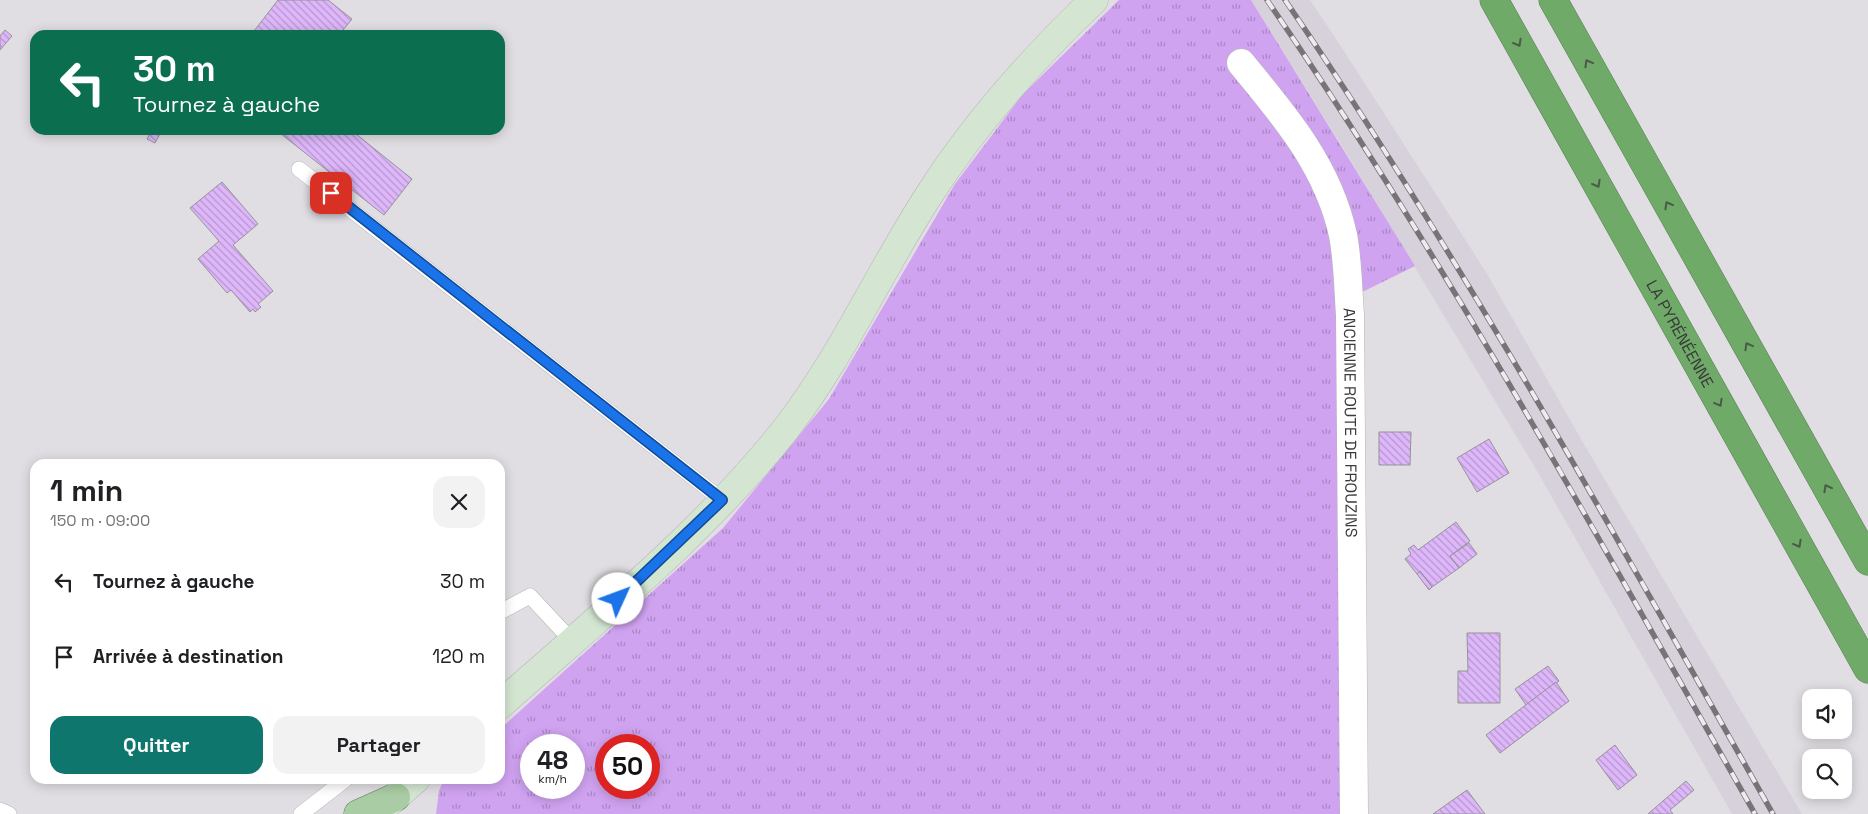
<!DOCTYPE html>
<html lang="fr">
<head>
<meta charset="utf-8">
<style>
	:root { --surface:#fff; --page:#f2f2f2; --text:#202124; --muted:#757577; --accent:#0f766e }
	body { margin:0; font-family:"Space Grotesk",sans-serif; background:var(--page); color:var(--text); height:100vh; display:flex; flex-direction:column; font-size:19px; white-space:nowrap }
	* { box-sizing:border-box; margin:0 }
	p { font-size:16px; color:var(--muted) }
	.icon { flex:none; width:28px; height:28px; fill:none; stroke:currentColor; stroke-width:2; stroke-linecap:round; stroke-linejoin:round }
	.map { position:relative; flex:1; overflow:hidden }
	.panel { position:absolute; left:30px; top:459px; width:475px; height:325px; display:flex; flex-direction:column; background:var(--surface); border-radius:15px; box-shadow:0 2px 12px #0003 }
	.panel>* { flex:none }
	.guide { position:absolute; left:30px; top:30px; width:475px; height:105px; border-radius:15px; box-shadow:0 2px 12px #0003; background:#0b6e4f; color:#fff; overflow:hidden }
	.tools { position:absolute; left:1802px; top:689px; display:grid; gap:10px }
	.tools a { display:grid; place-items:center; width:50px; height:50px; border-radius:10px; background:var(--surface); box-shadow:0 2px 12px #0003; font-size:25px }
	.speed { position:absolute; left:520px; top:734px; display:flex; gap:10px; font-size:25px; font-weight:700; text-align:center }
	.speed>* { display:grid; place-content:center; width:65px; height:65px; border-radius:50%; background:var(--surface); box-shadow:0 2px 12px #0003; line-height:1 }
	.speed small { font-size:12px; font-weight:400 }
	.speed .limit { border:8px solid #d22; background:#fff; color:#111 }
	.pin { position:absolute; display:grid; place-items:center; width:42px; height:42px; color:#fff; margin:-21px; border-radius:10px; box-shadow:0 2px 8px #0006 }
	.me { position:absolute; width:55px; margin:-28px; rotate:47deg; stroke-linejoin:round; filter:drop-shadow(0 0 4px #0008) }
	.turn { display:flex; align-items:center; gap:18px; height:105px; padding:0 20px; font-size:22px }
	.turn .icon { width:65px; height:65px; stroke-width:2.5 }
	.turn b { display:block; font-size:35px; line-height:42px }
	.round { display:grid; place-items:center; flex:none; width:52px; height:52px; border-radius:15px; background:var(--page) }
	.overview { display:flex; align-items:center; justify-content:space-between; height:85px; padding:0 20px }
	h1 { font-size:30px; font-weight:700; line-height:38px }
	.primary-button { display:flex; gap:10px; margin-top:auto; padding:10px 20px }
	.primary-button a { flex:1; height:58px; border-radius:15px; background:var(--accent); color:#fff; font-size:20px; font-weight:700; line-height:58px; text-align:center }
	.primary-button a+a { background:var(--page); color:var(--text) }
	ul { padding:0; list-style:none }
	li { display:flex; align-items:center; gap:15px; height:75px; padding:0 20px }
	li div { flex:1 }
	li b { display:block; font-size:19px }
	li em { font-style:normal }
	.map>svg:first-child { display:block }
	.built { fill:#d7d1dc }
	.grass { fill:url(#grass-tufts); fill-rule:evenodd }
	.building { fill:url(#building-back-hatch); stroke:#959397 }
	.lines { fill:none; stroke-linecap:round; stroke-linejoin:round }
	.lane-casing { stroke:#b7b5b9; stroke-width:16 }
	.street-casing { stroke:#b7b5b9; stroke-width:29 }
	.secondary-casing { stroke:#b7b5b9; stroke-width:29 }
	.primary-casing { stroke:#5c8258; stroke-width:29 }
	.highway-casing { stroke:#5c8258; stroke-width:29 }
	.lane { stroke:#fff; stroke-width:15 }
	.street { stroke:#fff; stroke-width:28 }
	.secondary { stroke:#d4e6d2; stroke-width:28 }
	.primary { stroke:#a9cca4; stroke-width:28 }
	.highway { stroke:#6faa68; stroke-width:28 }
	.rail-casing { stroke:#767477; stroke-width:5.5 }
	.rail { stroke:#edebef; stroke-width:4; stroke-dasharray:11; stroke-linecap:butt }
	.oneway { stroke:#4a5b48 }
	.route-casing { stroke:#114b97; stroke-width:12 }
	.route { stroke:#1a73e8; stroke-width:9 }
	.labels { text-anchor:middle; stroke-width:4; stroke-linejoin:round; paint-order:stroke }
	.street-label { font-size:16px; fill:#3a393b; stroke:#edebef }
</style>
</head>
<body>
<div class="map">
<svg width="1868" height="814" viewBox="0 0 1868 814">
	<defs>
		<pattern id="grass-tufts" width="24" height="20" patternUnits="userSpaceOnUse" patternTransform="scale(1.25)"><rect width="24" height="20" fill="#d0a3f1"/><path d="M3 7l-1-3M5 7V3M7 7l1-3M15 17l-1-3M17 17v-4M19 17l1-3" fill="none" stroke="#aa86c4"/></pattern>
		<pattern id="building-back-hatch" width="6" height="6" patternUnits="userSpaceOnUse" patternTransform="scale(1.25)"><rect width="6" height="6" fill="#deb7fa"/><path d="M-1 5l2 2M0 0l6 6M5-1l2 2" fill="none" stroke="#b596cc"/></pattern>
	</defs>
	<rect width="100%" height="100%" fill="#e0dee2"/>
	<polygon class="built" points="1251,0 1310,0 1333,34 1486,272 1585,446 1802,814 1732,814 1537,471 1347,154"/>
	<path class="grass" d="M 1119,0 L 1251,0 L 1415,266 L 1340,303 L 1343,814 L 436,814 L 439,791 L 444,779 L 500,779 L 500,729 L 723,528 L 829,399 L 955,184 L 1023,94 ZM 531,745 L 574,745 L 574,788 L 531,788 ZM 606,745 L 649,745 L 649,788 L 606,788 Z"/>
	<g class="building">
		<polygon points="278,0 328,0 352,19 339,35 251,35"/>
		<polygon points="5,30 12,36 0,50 0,36"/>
		<polygon points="152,130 155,133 157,130 162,130 155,143 147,139"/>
		<polygon points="276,130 351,130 412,179 384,215"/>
		<polygon points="222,182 258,224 233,245 273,291 258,304 261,307 255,312 253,309 250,312 231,290 227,293 198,259 219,241 190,208"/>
		<polygon points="1379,432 1411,432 1410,465 1379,465"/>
		<polygon points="1489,439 1509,473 1477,492 1457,458"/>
		<polygon points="1456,522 1470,541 1450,556 1459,568 1432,587 1420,571 1417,574 1405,559 1411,554 1408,549 1414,545 1418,550"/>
		<polygon points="1469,543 1477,554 1459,568 1450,556"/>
		<polygon points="1420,571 1432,587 1429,590 1417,574"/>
		<polygon points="1467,633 1500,633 1500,703 1458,703 1458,671 1468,671"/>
		<polygon points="1548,666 1559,681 1526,705 1515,689"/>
		<polygon points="1556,682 1569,701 1500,753 1486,735"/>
		<polygon points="1615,745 1637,775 1618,790 1596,760"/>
		<polygon points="1686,781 1694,790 1670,810 1673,814 1648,814"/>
		<polygon points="1467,790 1485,814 1433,814"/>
	</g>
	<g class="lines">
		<g class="lane-casing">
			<g id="lane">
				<polyline points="299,169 722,500"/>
				<polyline points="500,612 530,596 572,641"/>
				<polyline points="0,810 9,814"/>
				<polyline points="301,814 346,779"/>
			</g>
		</g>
		<g class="street-casing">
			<g id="street">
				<path id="s1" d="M 1241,63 C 1284,115 1328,166 1343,235 C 1348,261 1348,288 1350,315 L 1354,814"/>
			</g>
		</g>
		<g class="secondary-casing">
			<g id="secondary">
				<path d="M 500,705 C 598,618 703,533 785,430 C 842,357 879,272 929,195 C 975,123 1032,59 1094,0"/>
				<polyline points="378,812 416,779"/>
			</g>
		</g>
		<g class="primary-casing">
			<polyline id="primary" points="358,814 396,797"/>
		</g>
		<g class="highway-casing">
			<g id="highway">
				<path id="s2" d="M 1494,0 L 1868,669"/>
				<polyline points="1553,0 1868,561"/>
			</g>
		</g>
		<use href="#lane" class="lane"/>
		<use href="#street" class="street"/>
		<use href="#secondary" class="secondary"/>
		<use href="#primary" class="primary"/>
		<use href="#highway" class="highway"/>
		<g class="rail-casing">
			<g id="rail">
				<path d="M 1267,0 C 1446,261 1599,539 1755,814"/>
				<path d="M 1285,0 C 1464,261 1617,539 1773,814"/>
			</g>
		</g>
		<use href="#rail" class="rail"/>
	</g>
	<defs><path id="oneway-chevron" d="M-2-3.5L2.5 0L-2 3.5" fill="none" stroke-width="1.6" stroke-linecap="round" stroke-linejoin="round" transform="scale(1.25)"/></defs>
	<g class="oneway">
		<use href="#oneway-chevron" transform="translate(1518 43) rotate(61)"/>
		<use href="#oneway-chevron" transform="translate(1588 63) rotate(-119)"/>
		<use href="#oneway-chevron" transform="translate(1597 184) rotate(61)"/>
		<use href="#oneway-chevron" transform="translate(1668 205) rotate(-119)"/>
		<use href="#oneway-chevron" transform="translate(1748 346) rotate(-119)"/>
		<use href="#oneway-chevron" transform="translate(1719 403) rotate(61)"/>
		<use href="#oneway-chevron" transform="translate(1827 488) rotate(-119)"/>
		<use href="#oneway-chevron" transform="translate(1798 544) rotate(61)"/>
	</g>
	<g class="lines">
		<g class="route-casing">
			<polyline id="route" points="331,193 722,500 618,599"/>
		</g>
		<use href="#route" class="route"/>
	</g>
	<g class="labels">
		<g class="street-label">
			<text dy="6" stroke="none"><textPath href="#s2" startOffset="382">LA PYRÉNÉENNE</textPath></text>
			<text dy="6" stroke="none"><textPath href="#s1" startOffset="390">ANCIENNE ROUTE DE FROUZINS</textPath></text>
		</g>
	</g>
</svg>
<div class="tools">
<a><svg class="icon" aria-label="sound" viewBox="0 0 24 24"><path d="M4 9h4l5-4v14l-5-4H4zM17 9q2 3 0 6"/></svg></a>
<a><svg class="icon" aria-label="search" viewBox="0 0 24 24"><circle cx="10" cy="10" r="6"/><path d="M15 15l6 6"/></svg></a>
</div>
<div class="speed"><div>48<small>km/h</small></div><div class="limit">50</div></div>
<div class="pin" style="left:331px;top:193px;background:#d93025"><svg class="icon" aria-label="arrive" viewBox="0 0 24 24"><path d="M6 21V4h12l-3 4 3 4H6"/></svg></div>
<svg class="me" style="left:618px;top:599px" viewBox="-20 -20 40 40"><circle r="19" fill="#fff"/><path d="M0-13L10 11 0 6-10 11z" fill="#1a73e8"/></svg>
<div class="guide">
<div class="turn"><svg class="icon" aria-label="left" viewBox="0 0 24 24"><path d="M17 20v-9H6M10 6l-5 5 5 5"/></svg><div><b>30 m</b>Tournez à gauche</div></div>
</div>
<section class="panel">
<div class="overview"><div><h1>1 min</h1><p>150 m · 09:00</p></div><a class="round"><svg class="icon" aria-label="close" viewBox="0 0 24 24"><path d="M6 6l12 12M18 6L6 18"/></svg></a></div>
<ul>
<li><svg class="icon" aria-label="left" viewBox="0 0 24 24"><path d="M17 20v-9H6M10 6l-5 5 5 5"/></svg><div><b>Tournez à gauche</b></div><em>30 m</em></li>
<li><svg class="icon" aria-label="arrive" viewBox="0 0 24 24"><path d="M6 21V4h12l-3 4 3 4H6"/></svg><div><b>Arrivée à destination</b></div><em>120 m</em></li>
</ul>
<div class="primary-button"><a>Quitter</a><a>Partager</a></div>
</section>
</div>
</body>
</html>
